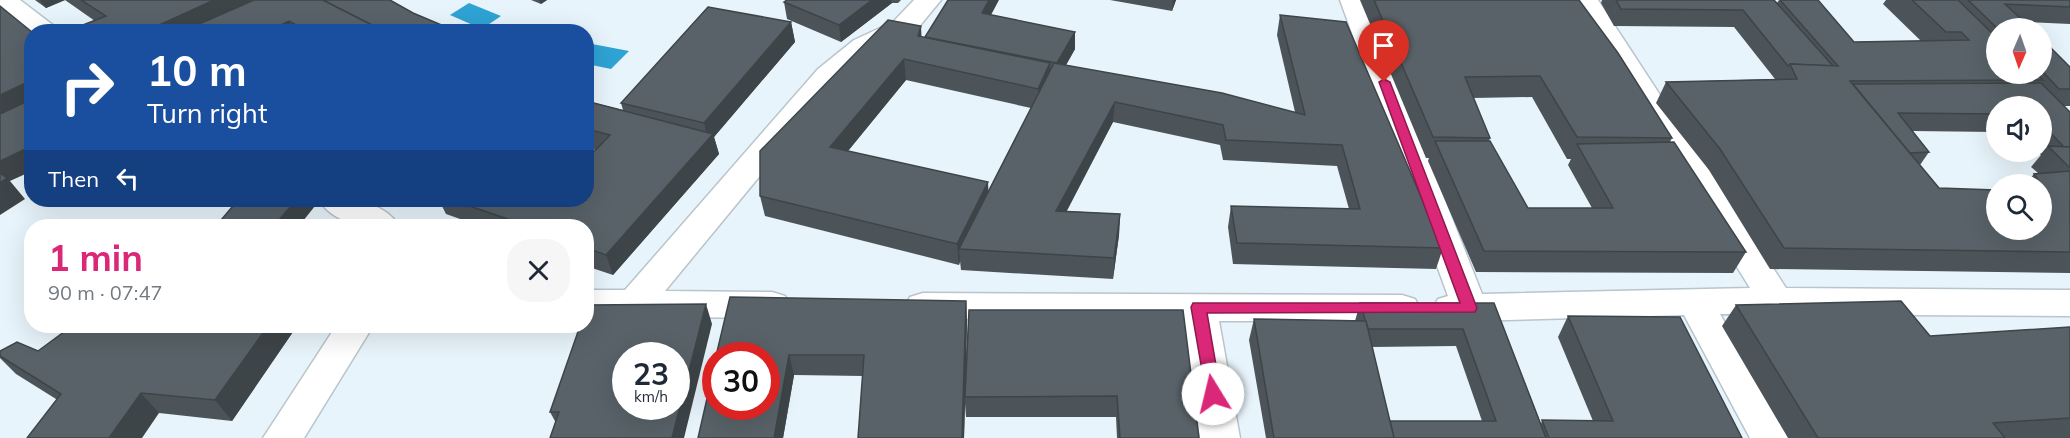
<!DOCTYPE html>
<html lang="en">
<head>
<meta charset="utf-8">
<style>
	:root { --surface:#fff; --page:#f6f6f7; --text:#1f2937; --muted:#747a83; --accent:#db2777 }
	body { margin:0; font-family:Mulish,sans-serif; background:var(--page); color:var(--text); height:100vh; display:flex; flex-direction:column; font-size:22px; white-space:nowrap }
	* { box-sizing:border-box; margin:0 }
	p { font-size:20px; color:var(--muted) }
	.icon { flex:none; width:33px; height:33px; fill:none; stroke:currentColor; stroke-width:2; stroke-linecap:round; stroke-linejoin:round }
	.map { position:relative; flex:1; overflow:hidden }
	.side { position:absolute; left:24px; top:219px; width:570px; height:114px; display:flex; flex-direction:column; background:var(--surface); border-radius:24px; box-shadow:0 6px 24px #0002 }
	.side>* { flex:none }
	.guide { position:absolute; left:24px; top:24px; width:570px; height:183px; border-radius:24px; box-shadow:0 6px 24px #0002; background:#1a4fa0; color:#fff; overflow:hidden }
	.needle { width:39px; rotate:182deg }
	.buttons { position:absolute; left:1986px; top:18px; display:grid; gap:12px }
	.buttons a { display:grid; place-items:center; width:66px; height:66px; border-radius:50%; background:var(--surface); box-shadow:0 6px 24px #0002; font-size:30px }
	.speed { position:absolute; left:612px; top:342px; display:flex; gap:12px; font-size:30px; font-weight:700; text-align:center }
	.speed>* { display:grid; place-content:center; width:78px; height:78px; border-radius:50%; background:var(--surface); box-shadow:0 6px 24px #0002; line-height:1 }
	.speed small { font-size:15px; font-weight:400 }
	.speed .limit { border:9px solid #d22; background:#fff; color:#111 }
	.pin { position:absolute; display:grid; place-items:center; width:51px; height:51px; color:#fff; margin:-62px -26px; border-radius:50% 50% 50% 0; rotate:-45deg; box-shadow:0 0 6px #0007 }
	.pin .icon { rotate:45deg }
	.me { position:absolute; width:66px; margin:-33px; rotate:351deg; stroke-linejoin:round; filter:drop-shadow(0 0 4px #0008) }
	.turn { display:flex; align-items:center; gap:21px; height:126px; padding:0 24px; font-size:27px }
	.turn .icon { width:78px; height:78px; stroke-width:2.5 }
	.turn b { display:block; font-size:42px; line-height:51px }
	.then { display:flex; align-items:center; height:57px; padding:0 24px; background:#0003; gap:12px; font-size:22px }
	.round { display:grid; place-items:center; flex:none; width:63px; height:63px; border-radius:24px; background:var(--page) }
	.summary { display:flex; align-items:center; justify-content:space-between; height:102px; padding:0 24px }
	h1 { font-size:36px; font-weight:700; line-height:45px; color:var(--accent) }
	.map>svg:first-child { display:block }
	.water { fill:#2ea3d4 }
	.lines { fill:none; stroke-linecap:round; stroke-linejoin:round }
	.minor-casing { stroke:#b9c4cb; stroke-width:3 }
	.minor { fill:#fff; fill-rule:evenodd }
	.wall { fill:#4c5459; fill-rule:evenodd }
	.shaded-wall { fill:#3e4549 }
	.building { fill:#586268; stroke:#3e4549; stroke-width:1.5; fill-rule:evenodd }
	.route { fill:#db2777; stroke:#8e194d; stroke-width:1.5 }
</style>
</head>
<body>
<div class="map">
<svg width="2070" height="438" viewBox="0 0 2070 438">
	<rect width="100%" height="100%" fill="#e8f4fb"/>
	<g class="water">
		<polygon points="469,3 501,16 482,29 450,15"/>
		<polygon points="587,43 629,51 611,69 587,64"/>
	</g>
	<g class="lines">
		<g class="minor-casing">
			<g id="minor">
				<polygon points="0,0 20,0 62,32 32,32 0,11"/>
				<polygon points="914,0 941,0 913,34 874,52 838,81 665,291 772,292 785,296 790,305 785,314 772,318 586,316 586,290 625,290 818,69 854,40 893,22"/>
				<polygon points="1340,0 1366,0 1482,294 1750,288 1572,0 1598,0 1786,288 2070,290 2070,316 1720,314 1790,438 1750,438 1684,315 1470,321 1451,321 1438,317 1433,308 1438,299 1448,296"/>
				<path d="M 319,200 C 346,197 383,200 399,226 C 371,229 335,226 319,200 Z"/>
				<polygon points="923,293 1402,295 1415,299 1420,308 1415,317 1402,321 1219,321 1240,438 1200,438 1183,320 923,319 910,315 905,306 910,297"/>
				<polygon points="336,326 373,326 304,438 263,438"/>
			</g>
		</g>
		<use href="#minor" class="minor"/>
	</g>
	<g class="wall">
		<polygon points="35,0 390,0 413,13 458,32 87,32 83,25 95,21 65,0 46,8"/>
		<polygon points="531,0 547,0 541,4"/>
		<polygon points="785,0 901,0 898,3 892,3 841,42 787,19 784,2 786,1"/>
		<polygon points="1110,0 1176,0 1172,11"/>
		<path d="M 1360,0 L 1579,0 L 1672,138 L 1670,142 L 1746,252 L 1733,273 L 1476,272 L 1428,161 L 1429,158 L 1426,158 ZM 1532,97 L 1567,159 L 1571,159 L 1568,165 L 1592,208 L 1528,208 L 1489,141 L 1490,138 L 1473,98 Z"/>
		<path d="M 1602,0 L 1774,0 L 1777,3 L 1779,0 L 1854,42 L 1921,41 L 1883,4 L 1886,0 L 2070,0 L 2070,24 L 2024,22 L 1996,28 L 1996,74 L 2042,74 L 2042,39 L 2070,67 L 2070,106 L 2064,106 L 2070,112 L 2070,273 L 1770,269 L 1709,170 L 1656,103 L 1666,82 L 1775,79 L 1734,27 L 1614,26 L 1601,3 ZM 1996,106 L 2042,106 L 2042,152 L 2037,152 L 2041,155 L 2031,167 L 2038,173 L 2034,174 L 2025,184 L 2042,184 L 2042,230 L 1939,188 L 1920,165 L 1929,152 L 1912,131 L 1996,132 Z"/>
		<path d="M 991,15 L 1075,32 L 1075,49 L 1066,65 L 1295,112 L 1277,35 L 1280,15 L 1443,248 L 1436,269 L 1233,264 L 1228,227 L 1231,206 L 1349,209 L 1337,166 L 1223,160 L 1220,145 L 1113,122 L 1066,211 L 1120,214 L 1119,235 L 1113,279 L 961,270 L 960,261 L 959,265 L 765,216 L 760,196 L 922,37 L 925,38 ZM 906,80 L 1031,108 L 989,192 L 848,151 Z"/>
		<polygon points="791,22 795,42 714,137 719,154 613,275 586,266 586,226 480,226 446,214 439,200 586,200 596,150 586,148 586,101 623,110 621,103"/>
		<polygon points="966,301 967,322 966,360 969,310 1199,438 1117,438 1116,417 966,417 965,404 964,438 863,376 794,375 783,438 698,438 766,356"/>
		<path d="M 1360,303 L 1494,303 L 1541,424 L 1542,420 L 1593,421 L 1558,337 L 1568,316 L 1742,438 L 1266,438 L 1249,340 L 1254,319 L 1355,321 ZM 1456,346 L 1482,421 L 1390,421 L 1372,347 Z"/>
		<polygon points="1736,305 1930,336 2070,327 2070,438 1788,438 1722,326"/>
		<polygon points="712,324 556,423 550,412"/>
		<polygon points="297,326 232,421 159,413 56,399 16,374 0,358 0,351 38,351"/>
	</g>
	<g class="shaded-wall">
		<polygon points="40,0 65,0 46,8"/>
		<polygon points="214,0 268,0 200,32 144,32"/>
		<polygon points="539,0 547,0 541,4"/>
		<polygon points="872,0 891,0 892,3 841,42 839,25"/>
		<polygon points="989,0 999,0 983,30 982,13"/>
		<polygon points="1173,0 1176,0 1172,11"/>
		<polygon points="289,21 295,32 266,32"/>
		<polygon points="791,22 795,42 714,137 719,154 613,275 606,255 708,140 704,123"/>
		<polygon points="921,26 922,46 918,36"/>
		<polygon points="1075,32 1075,49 1057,81 1057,63"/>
		<polygon points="904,59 906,80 834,168 830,147"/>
		<polygon points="1050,63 1050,84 1038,110 1038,89"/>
		<polygon points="32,80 32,108 0,123 0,95"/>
		<polygon points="1115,102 1113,122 1056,232 1056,211"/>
		<polygon points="32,146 32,171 10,181 25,199 0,215 0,161"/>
		<polygon points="988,182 989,203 959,249 960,261 959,265 957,244"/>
		<polygon points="296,200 318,200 319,201 299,226 274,226"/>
		<polygon points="1120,214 1119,235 1113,279 1114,258"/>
		<polygon points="966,301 967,322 964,438 962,438"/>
		<polygon points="706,304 712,324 684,438 672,438"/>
		<polygon points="268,326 297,326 232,421 215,400"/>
		<polygon points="789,355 794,375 783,438 774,438"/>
		<polygon points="141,393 159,413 142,438 109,438"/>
	</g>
	<g class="building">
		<polygon points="81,0 214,0 144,32 93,32 83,25 106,16"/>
		<polygon points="254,0 323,0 386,32 309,32 289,21 266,32 181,32"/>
		<polygon points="323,0 390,0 413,13 458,32 386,32"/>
		<polygon points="787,0 872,0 839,25 784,2"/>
		<polygon points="948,0 989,0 982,13 1075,32 1057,63 925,37"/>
		<polygon points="1374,0 1579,0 1618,53 1672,138 1577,137 1540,76 1465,77 1490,138 1433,137"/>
		<polygon points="1616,0 1774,0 1833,66 1790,64 1788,66 1743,10 1621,9"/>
		<polygon points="1780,0 1818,0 1854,42 1969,40 1961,32 1946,32 1912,0 1958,0 1996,37 1996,74 2036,74 2043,80 1850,81 1939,188 1996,190 1996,230 2042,230 2042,192 2045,192 2042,184 2041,184 2034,174 2070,171 2070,252 1784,248 1720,149 1666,82 1797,79 1790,64 1838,66"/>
		<polygon points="1968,0 2070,0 2070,7 2005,4 2031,28 1997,28"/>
		<polygon points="0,6 32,32 32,80 0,95"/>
		<polygon points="708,7 791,22 704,123 621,103"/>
		<polygon points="1280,15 1346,22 1443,248 1237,243 1231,206 1360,209 1342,145 1226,140 1223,125 1115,102 1056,211 1120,214 1114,258 959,249 1054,63 1222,93 1305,115"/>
		<polygon points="888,20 921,26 918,36 1050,63 1038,89 904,59 830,147 988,182 957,244 760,196 760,151"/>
		<polygon points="2042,39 2070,67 2070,89 2059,89 2042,71"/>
		<polygon points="2041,83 2070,112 2070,147 2064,147 2042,124 2042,106 1996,106 1996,114 1898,113 1929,152 1910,153 1853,84"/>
		<polygon points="32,99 32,146 0,161 0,114"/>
		<polygon points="586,101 713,134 606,255 586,248 586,226 528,226 452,200 586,200 586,160 610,135 586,129"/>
		<polygon points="1435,141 1490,141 1528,208 1613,208 1577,144 1674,142 1746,252 1484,251"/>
		<polygon points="2048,146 2070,147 2070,168"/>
		<polygon points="0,173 7,178 0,183"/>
		<polygon points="238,200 296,200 274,226 216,226"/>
		<polygon points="730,297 966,301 962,438 858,438 864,355 789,355 774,438 698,438 716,359 716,406 766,406 766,356 716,356"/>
		<polygon points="1901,301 1930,336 2070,327 2070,418 1993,423 2005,438 1818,438 1736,305"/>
		<polygon points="1360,303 1494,303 1546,438 1394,438 1390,421 1496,421 1463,329 1368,329"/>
		<path d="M 706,304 L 672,438 L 550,438 L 559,412 L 550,412 L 580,326 L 586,326 L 586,308 L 587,305 ZM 626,356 L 676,356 L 676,406 L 626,406 Z"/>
		<polygon points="969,310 1183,310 1199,438 1120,438 1117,396 965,397"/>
		<polygon points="1568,316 1680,317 1742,438 1549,438 1542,420 1613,421"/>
		<polygon points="1254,319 1366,321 1394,438 1274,438"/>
		<polygon points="72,326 268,326 215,400 141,393 109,438 27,438 61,394 0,356 0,351 17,342 38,351"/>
	</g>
	<polygon class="route" points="1384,79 1390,82 1477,308 1475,312 1207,313 1221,394 1218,399 1207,399 1191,307 1193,303 1460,303 1379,82"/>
</svg>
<div class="buttons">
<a><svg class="needle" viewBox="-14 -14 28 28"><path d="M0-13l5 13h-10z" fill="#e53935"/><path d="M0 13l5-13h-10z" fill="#747a83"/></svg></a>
<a><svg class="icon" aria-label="sound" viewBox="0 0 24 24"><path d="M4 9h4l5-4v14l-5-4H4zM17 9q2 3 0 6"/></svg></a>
<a><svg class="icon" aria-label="search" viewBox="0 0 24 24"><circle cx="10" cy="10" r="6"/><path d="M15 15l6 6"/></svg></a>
</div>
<div class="speed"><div>23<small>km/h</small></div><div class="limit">30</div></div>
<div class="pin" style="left:1384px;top:82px;background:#d93025"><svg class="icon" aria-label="arrive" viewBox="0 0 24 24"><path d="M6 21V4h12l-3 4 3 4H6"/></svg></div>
<svg class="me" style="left:1213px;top:394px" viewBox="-20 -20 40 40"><circle r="19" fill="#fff"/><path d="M0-13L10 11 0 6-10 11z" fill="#db2777"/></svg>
<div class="guide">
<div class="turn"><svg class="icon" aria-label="right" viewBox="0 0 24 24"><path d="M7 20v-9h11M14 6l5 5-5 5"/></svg><div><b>10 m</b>Turn right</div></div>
<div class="then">Then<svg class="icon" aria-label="left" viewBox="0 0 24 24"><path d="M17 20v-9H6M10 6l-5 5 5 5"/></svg></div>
</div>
<section class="side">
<div class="summary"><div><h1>1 min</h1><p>90 m · 07:47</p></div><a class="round"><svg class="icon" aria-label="close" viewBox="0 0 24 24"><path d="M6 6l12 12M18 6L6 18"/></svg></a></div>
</section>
</div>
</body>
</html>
